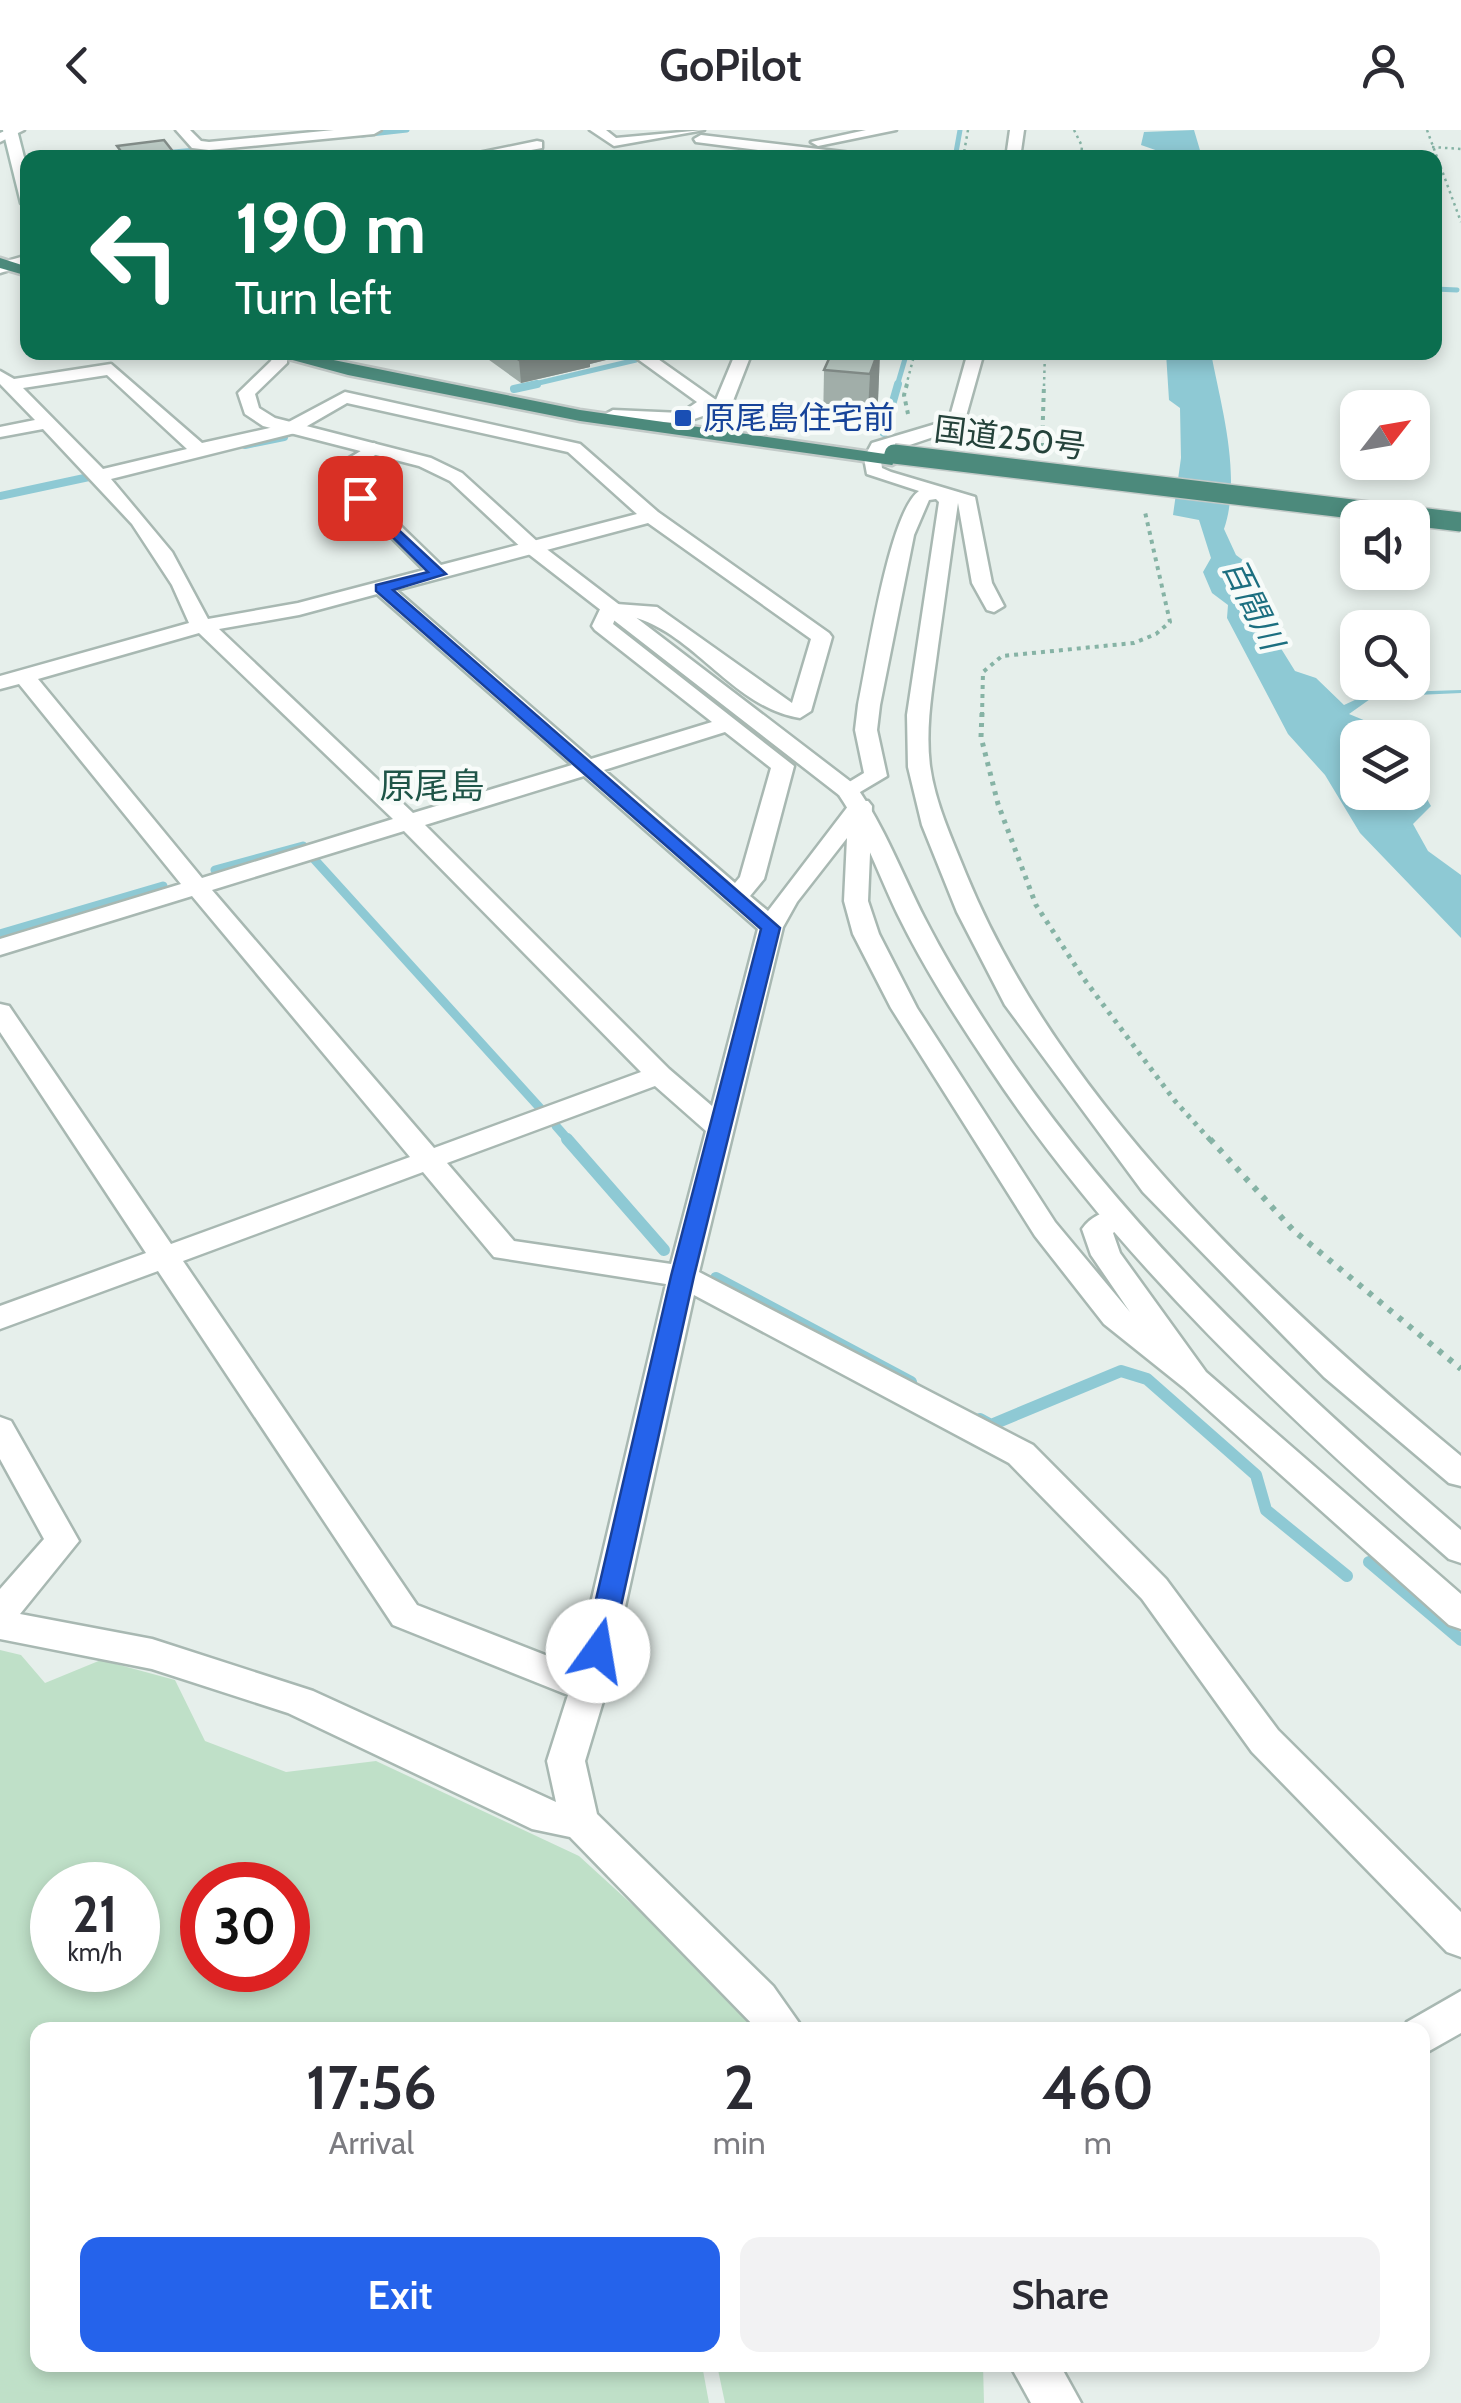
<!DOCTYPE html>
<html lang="en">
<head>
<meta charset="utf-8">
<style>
	:root { --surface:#fff; --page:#f2f2f3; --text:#2b2b33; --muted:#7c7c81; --accent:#2563eb }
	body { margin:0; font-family:Cabin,"Noto Sans JP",sans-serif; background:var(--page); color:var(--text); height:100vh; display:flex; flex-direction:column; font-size:38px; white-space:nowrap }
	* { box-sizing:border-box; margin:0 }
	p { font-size:32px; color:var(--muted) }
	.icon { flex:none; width:55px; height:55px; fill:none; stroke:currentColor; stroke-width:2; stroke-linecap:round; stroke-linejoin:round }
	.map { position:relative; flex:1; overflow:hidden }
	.details { position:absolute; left:30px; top:1892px; width:1400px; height:350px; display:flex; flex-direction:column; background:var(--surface); border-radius:20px; box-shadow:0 5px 15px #0003 }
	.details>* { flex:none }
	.banner { position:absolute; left:20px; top:20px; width:1422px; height:210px; border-radius:20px; box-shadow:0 5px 15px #0003; background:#0b6e4f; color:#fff; overflow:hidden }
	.needle { width:65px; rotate:59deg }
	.buttons { position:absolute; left:1340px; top:260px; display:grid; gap:20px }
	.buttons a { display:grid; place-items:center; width:90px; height:90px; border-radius:20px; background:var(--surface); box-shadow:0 5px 15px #0003; font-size:50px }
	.speed { position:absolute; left:30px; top:1732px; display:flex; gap:20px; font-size:50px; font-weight:700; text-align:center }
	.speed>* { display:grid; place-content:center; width:130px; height:130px; border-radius:50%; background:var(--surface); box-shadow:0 5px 15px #0003; line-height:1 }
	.speed small { font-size:25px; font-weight:400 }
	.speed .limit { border:15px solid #d22; background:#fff; color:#111 }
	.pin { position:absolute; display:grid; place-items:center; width:85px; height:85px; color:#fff; margin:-42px; border-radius:20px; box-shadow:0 5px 15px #0006 }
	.me { position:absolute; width:110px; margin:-55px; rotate:13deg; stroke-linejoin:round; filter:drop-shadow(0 0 8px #0008) }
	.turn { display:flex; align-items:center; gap:35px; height:210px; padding:0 50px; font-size:45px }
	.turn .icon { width:130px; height:130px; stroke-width:2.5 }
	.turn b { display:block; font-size:70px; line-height:85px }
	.eta { display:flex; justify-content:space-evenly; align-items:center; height:170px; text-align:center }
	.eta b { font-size:60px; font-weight:600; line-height:70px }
	.button { display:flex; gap:20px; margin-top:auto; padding:20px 50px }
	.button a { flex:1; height:115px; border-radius:20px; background:var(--accent); color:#fff; font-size:40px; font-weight:600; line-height:115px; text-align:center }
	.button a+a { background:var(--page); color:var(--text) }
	header { display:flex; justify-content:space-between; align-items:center; height:130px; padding:0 50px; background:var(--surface); font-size:45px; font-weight:600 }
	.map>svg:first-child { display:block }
	.green { fill:#bfe0c8; fill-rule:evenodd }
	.water { fill:#8ec9d4 }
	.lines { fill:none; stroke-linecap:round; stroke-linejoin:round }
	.stream-far3 { stroke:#8ec9d4; stroke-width:5 }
	.stream-far2 { stroke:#8ec9d4; stroke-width:8 }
	.stream-far1 { stroke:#8ec9d4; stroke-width:9 }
	.stream { stroke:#8ec9d4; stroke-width:12 }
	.minor-casing { stroke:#a8b8b2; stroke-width:5 }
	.tertiary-casing { stroke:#a8b8b2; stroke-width:5 }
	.secondary-casing { stroke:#a4bbb3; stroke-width:5 }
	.trunk-casing { stroke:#c2cac8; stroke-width:5 }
	.path-far3 { stroke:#86b3a5; stroke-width:2.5; stroke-dasharray:2.5 4; stroke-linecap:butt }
	.path-far2 { stroke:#86b3a5; stroke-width:4; stroke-dasharray:4 5; stroke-linecap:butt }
	.path-far1 { stroke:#86b3a5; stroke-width:5; stroke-dasharray:4 6; stroke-linecap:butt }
	.path { stroke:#86b3a5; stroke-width:6; stroke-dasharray:5 8; stroke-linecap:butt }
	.minor { fill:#fff; fill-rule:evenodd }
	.tertiary { fill:#fff; fill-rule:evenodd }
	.secondary { fill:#fff; fill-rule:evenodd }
	.trunk { fill:#4c8a7c; fill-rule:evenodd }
	.trunk-bridge-casing { stroke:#c2cac8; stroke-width:22; stroke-linecap:butt }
	.trunk-bridge { stroke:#4c8a7c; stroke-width:19 }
	.wall { fill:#a1aea9 }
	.shaded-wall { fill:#838d89 }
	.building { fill:#bbcac4; stroke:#838d89; stroke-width:2.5 }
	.route { fill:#2563eb; stroke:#184099; stroke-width:2.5 }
	.transit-dot { fill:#1a4fb4; stroke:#f7fbf9; stroke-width:4 }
	.labels { text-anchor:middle; stroke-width:9; stroke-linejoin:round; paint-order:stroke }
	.far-transit-label { font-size:32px; fill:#164399; stroke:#f7fbf9; text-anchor:start }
	.far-street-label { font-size:32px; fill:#24423a; stroke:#f7fbf9 }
	.far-water-label { font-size:32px; font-style:italic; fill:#1c6f80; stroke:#f7fbf9 }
	.far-quarter-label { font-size:35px; fill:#1f5548; stroke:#f7fbf9 }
</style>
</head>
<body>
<header><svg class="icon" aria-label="back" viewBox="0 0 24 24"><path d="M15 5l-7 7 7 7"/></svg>GoPilot<svg class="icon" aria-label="person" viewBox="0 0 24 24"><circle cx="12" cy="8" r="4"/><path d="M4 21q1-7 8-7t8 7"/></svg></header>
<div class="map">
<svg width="1461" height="2273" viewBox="0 0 1461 2273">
	<rect width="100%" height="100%" fill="#e6efeb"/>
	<g class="green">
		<path d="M 0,1520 L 21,1525 L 45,1553 L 101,1530 L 175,1550 L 205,1611 L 286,1642 L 376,1631 L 579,1726 L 740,1873 L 758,1900 L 38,1900 L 38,2235 L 702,2235 L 709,2273 L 0,2273 ZM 52,1755 L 138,1755 L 138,1840 L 52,1840 ZM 202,1755 L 288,1755 L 288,1840 L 202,1840 Z"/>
		<polygon points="717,2235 983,2235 984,2273 725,2273"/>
	</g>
	<g class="water">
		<polygon points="1194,0 1202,27 1163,27 1164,23 1141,15 1144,2"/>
		<path d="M 1166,223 L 1211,223 C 1221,276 1242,346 1224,399 L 1236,425 L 1251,436 L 1259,450 L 1259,483 L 1295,541 L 1316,548 L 1344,575 L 1370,563 L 1461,560 L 1461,563 L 1373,567 L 1349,584 L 1366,591 L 1377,607 L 1358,608 L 1358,662 L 1412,662 L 1413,645 L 1431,676 L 1413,694 L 1428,721 L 1461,745 L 1461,808 L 1360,703 L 1325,645 L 1288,604 L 1227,488 L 1228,475 L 1212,463 L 1203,442 L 1211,428 L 1199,390 L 1173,385 L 1181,328 L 1180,278 L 1169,270 Z"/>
	</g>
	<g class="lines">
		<g class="stream-far3">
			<polyline points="362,5 407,0"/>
			<polyline points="162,23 219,18"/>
			<polyline points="955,28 960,0"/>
			<polyline points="1435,159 1457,160"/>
			<polyline points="526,256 636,230"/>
			<polyline points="897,256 907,222"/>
		</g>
		<g class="stream-far2">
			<polyline points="514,259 537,254"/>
			<polyline points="884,303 898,254"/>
			<polyline points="245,315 284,307"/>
			<polyline points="0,366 89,347"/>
		</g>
		<g class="stream-far1">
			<polyline points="314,729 540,978"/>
			<polyline points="215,740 303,716"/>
			<polyline points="0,804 163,756"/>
			<polyline points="556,996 570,1012"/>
		</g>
		<g class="stream">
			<polyline points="567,1009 664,1120"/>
			<polyline points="716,1148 911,1252"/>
			<polyline points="980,1289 991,1295 1121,1241 1147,1249 1256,1345 1266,1380 1347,1446"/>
			<polyline points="1369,1432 1461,1510"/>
		</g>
		<g class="minor-casing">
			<g id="minor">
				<polygon points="7,0 24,0 0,12 0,3"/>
				<polygon points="176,0 190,0 201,11 209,12 334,0 381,0 374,4 209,20 192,18"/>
				<polygon points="590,0 606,0 616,8 704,0 614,16"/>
				<polygon points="866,0 896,0 818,16 811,12"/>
				<polygon points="1010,0 1024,0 1020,28 1006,28"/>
				<polygon points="701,5 860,24 866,28 822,28 696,12 694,9"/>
				<polygon points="537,11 542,12 542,18 487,28 454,28"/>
				<polygon points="28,125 28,134 0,143 0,133"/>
				<polygon points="628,222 648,222 716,270 736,222 752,222 731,276 683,293 607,289 604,285 613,280 681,283 697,272"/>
				<path d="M 968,222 L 984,222 L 963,297 L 880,325 L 882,338 L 891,342 L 975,367 L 992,453 L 1004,476 L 994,482 L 987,480 L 972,453 L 958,373 C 951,421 945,468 938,516 C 933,555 925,596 930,636 C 935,673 952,709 966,744 C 1060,973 1273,1170 1461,1326 L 1461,1356 L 1449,1353 L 1324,1247 L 1143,1062 L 1005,875 L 957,782 L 922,695 L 908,637 L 907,585 L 939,372 L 936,369 L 929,370 L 914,405 L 880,575 L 877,600 L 887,646 L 855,665 L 839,665 L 836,660 L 864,643 L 855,600 L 858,575 C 867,533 889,382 919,361 L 867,344 L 864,328 L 872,313 L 949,290 Z"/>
				<path d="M 111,234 L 202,313 L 283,295 L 345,262 L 580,314 L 658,382 L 829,503 L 832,507 L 811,581 L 800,588 C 728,577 689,491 617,484 L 613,494 L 794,636 L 764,749 L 750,766 L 768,781 L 852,671 L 868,671 L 872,676 L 868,771 L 879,804 L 917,878 L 1055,1092 L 1130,1182 L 1091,1125 L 1082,1099 C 1091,1085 1111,1077 1127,1081 L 1132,1088 L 1113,1103 L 1120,1123 L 1206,1242 L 1461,1464 L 1461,1499 L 1449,1495 L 1184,1258 L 1104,1194 L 1035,1106 L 891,878 L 853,804 L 844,771 L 847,708 L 797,772 L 783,797 L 699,1142 L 1033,1315 L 1166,1449 L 1278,1600 L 1461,1782 L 1461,1827 L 1447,1822 L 1252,1622 L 1142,1469 L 1009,1333 L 694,1165 L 607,1558 L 585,1631 L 597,1684 L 773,1856 L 804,1900 L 758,1900 L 570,1707 L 532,1699 L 288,1583 L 152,1539 L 0,1509 L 0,1459 L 44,1409 L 0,1329 L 0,1287 L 11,1291 L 79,1411 L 20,1484 L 152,1509 L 313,1561 L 556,1672 L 547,1631 L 568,1565 L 393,1495 L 158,1141 L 0,1199 L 0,1176 L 146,1123 L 0,902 L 0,874 L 9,876 L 171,1114 L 410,1027 L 192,766 L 0,825 L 0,809 L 181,754 L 19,554 L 0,559 L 0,546 L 189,493 L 172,455 L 132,394 L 43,299 L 0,307 L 0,297 L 35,290 L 0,254 L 0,241 L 14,249 ZM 107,245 L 187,319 L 103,339 L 23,258 ZM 347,273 L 568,322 L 637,384 L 441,435 L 346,343 L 380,322 L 383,318 L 374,313 L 326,342 L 424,440 L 298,473 L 208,489 L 172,422 L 111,349 L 295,303 ZM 648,393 L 811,509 L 792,573 L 657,477 L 603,473 L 592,496 L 595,500 L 712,592 L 591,629 L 396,460 ZM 377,464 L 572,635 L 413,683 L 219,499 L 299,485 ZM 199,503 L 393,689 L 202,748 L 38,549 ZM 725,602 L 771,638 L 740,747 L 735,753 L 604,640 ZM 584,646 L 758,799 L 712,976 L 669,939 L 425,695 ZM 404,701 L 641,942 L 434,1018 L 212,760 ZM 655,956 L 706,1001 L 671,1134 L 514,1111 L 447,1033 ZM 423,1042 L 494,1127 L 666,1154 L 576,1537 L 417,1475 L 183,1131 Z"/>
				<polygon points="1461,1861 1461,1903 1422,1925 1422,1900 1404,1900 1407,1892"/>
				<polygon points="1010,2235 1060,2235 1081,2273 1031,2273"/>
			</g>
		</g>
		<g class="tertiary-casing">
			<path id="tertiary" d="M 275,222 L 287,222 L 287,233 L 255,264 L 259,278 L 275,288 L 431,328 L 462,343 L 540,414 L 855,655 C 885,697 902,744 925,789 C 948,834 975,877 1003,919 C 1128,1104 1293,1256 1461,1400 L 1461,1433 L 1449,1429 C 1280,1281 1114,1126 989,937 C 957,889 925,840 899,787 C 879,746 865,703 839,665 L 526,422 L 450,351 L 419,336 L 263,296 L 245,284 L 238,263 L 271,231 Z"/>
		</g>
		<g class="secondary-casing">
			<polygon id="secondary" points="3,0 17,0 28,43 28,77 21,73"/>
		</g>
		<g class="trunk-casing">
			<g id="trunk">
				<polygon points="0,128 28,137 28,146 0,138"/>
				<polygon points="263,222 294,222 580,280 892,325 901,330 892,335 580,291 348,245"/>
			</g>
		</g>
		<g class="path-far3">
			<polyline points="1074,0 1082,16 1081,28"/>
			<polyline points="1427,0 1461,92"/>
			<polyline points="1432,17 1461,19"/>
			<polyline points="963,28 968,0"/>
			<polyline points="906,256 915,222"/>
			<polyline points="1044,256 1045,222"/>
		</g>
		<g class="path-far2">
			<polyline points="907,254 904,265 908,284"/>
			<polyline points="1042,317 1044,254"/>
			<polyline points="982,586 983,542 1002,526 1134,513 1156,504 1170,492 1145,382"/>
		</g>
		<polyline class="path-far1" points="982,583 981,607 998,674 1036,775 1084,849 1175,971 1212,1012"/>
		<polyline class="path" points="1210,1009 1293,1100 1461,1239"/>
		<use href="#minor" class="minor"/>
		<use href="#tertiary" class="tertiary"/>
		<use href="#secondary" class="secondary"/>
		<use href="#trunk" class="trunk"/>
		<g class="trunk-bridge-casing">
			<polyline id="trunk-bridge" points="894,324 1461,392"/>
		</g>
		<use href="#trunk-bridge" class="trunk-bridge"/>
	</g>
	<g class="wall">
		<polygon points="478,222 627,222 626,225 590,234 590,237 521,253"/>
		<polygon points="880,222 878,270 867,299 823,295 824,240"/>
	</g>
	<g class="shaded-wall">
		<polygon points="555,222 627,222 626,225 590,234 590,237 521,253 519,230"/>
		<polygon points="878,222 880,222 878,270 867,299 870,244"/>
	</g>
	<g class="building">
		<polygon points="164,10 178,28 126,28 117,16"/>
		<polygon points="508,222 555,222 519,230"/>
		<polygon points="832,222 878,222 870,244 824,240"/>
	</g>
	<polygon class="route" points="360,364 446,444 393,460 780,798 694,1146 611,1521 607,1529 598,1532 588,1529 584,1521 671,1146 761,799 376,461 376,455 428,442 356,371 356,365"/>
	<rect class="transit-dot" x="673" y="278" width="20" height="20" rx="5"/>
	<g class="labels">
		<g class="far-transit-label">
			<text x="703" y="299">原尾島住宅前</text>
		</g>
		<g class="far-street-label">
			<text transform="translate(1010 308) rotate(7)" y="11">国道250号</text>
		</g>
		<g class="far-water-label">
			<text transform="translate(1253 474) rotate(64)" y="11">百間川</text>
		</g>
		<g class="far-quarter-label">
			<text x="432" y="668">原尾島</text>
		</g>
	</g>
</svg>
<div class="buttons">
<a><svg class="needle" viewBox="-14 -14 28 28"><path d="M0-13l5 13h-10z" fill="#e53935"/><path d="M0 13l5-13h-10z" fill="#7c7c81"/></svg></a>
<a><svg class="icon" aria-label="sound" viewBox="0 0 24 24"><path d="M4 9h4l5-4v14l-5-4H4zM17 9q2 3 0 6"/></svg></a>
<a><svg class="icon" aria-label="search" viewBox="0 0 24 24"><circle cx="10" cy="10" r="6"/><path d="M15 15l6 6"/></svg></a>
<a><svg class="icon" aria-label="layers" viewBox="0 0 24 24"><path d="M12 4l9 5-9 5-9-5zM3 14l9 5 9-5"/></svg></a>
</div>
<div class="speed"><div>21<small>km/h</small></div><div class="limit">30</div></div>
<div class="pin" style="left:360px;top:368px;background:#d93025"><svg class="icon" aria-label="arrive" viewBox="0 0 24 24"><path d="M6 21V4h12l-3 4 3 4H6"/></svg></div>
<svg class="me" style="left:598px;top:1521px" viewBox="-20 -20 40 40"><circle r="19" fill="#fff"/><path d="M0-13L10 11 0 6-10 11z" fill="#2563eb"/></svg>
<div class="banner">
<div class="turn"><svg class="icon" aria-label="left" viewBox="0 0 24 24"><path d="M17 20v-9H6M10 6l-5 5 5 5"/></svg><div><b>190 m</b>Turn left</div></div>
</div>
<section class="details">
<div class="eta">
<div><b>17:56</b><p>Arrival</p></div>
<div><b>2</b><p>min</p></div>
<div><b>460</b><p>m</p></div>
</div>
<div class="button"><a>Exit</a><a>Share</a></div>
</section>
</div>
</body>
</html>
